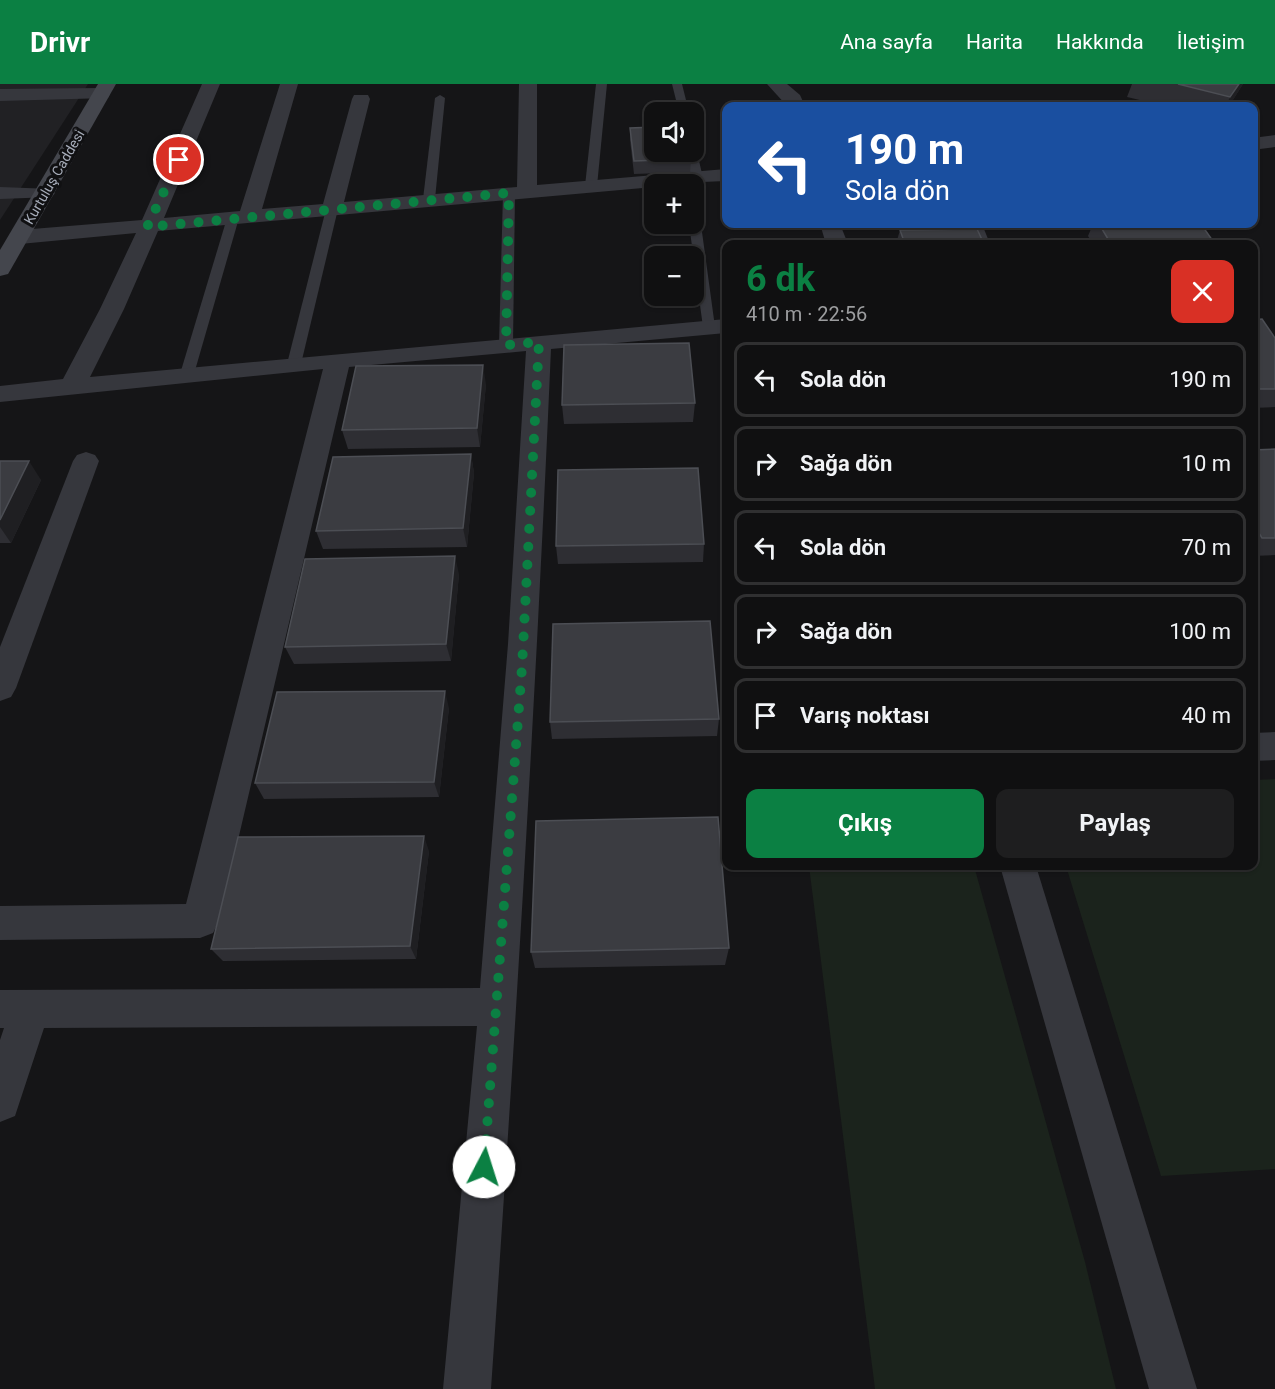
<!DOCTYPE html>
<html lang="tr">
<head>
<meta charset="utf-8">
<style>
	:root { --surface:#101011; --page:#1e1e1f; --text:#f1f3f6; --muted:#9c9d9f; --line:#303031; --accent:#0b8043 }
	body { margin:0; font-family:Roboto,sans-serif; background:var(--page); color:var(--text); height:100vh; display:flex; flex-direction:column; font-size:22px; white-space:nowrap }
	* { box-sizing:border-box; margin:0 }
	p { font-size:20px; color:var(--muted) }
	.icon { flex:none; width:33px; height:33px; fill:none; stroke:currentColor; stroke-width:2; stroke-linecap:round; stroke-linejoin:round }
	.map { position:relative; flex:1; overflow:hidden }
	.panel { position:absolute; left:722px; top:156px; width:536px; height:630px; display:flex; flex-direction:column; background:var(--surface); border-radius:12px; box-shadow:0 2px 4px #0004,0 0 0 2px var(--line) }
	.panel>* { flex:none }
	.guide { position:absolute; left:722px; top:18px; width:536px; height:126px; border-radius:12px; box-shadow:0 2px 4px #0004,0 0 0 2px var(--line); background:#1a4fa0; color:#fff; overflow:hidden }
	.fabs { position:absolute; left:644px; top:18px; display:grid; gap:12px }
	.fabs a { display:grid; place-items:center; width:60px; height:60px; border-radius:12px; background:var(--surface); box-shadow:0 2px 4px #0004,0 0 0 2px var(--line); font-size:30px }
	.pin { position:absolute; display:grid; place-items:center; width:51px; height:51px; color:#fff; margin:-26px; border:3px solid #fff; border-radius:50%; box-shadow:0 2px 6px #0007 }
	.me { position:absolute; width:66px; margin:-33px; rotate:5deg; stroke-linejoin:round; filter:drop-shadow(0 0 4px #0008) }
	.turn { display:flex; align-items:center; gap:21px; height:126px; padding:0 24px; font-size:27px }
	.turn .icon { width:78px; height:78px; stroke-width:2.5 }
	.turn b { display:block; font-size:42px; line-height:51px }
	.round { display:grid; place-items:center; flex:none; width:63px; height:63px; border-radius:12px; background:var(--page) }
	.overview { display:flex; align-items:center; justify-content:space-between; height:102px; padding:0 24px }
	h1 { font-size:36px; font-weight:700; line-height:45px; color:var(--accent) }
	.cta { display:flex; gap:12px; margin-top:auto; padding:12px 24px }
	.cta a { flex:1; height:69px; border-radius:12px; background:var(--accent); color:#fff; font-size:24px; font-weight:700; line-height:69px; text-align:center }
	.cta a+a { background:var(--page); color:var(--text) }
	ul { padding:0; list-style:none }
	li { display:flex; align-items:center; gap:18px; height:75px; margin:0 12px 9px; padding:0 12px; border:3px solid var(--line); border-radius:12px }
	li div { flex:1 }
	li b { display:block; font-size:22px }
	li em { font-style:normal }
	header { display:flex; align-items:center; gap:36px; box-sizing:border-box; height:84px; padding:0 30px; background:var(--accent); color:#fff }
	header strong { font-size:28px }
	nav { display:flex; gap:33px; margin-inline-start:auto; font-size:21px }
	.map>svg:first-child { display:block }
	.built { fill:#212124 }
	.green { fill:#1b231c }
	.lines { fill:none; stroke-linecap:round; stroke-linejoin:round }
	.service { fill:#36373d; fill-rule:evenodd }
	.minor { fill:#36373d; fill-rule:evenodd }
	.secondary { fill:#44464d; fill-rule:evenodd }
	.wall { fill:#2e2e33 }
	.shaded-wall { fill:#1f1f22 }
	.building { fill:#3b3c41; stroke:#4c4e54; stroke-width:1.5 }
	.route { stroke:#0b8043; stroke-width:10; stroke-dasharray:0 18 }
	.labels { text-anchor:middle; stroke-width:6; stroke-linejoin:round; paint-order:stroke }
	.far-street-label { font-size:14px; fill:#a6acb9; stroke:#101012 }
</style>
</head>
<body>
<header>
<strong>Drivr</strong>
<nav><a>Ana sayfa</a><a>Harita</a><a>Hakkında</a><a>İletişim</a></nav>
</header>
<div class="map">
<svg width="1275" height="1305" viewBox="0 0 1275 1305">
	<rect width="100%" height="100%" fill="#151517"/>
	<polygon class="built" points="0,0 88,0 0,136"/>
	<g class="green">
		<polygon points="1275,695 1275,1085 1161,1092 1066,782 1252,782 1253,696"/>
		<polygon points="809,782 974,782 1085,1178 1116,1305 875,1305"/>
	</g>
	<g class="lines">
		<g class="service">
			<polygon points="596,0 607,0 597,102 591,105 585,102"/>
			<polygon points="672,0 682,0 689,28 679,28"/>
			<polygon points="440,11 445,14 435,115 429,118 423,115 435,14"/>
			<polygon points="693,65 697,68 703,94 697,97 691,94 687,68 693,68"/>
			<polygon points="509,106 515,109 513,261 506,265 499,261 503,109"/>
			<polygon points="332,122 338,125 301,280 294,284 287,280 326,125"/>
			<polygon points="693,123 699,126 715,243 709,247 703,243 689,140 693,140"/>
			<polygon points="233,131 239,134 194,290 192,293 182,293 180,290 227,134"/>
			<polygon points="970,140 982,140 990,160 978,160"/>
		</g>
		<g class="minor">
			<path d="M 202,0 L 220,0 L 164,134 L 240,127 L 280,0 L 298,0 L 262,125 L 323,120 L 352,15 L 354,11 L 368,11 L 370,15 L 344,118 L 517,103 L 519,0 L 537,0 L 537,101 L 726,85 L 726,97 L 654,100 L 654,103 L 158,147 L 124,225 L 90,293 L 726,235 L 726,249 L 551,265 C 536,612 515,958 491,1305 L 443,1305 L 477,942 L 44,944 L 15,1032 L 0,1038 L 0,956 L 4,944 L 0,944 L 0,906 L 480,904 L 508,560 L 526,267 L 349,283 L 219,837 L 213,849 L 200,854 L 0,856 L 0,822 L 186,820 L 323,285 L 0,318 L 0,302 L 63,295 L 100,225 L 136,149 L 20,160 L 12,158 L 9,153 L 12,148 L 20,146 L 142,136 Z"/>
			<polygon points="767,0 787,0 800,11 805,22 787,22"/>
			<polygon points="101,4 108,6 110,10 108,14 0,17 0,5"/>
			<polygon points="1275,51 1275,63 1252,66 1252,54"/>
			<polygon points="0,103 52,105 55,109 52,113 0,115"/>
			<polygon points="820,140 840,140 848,160 826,160"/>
			<polygon points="86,368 95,371 99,377 16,604 11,613 0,617 0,563 73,377 77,371"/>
			<polygon points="1275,648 1275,676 1252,677 1252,649"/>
			<polygon points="1000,782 1036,782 1197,1305 1149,1305"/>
		</g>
		<polygon class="secondary" points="98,0 116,0 11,185 8,190 0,192 0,166"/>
	</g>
	<g class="wall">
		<polygon points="1132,0 1243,0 1229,22 1165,22 1127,13"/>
		<polygon points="630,44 691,75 690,88 634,90 630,56"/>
		<polygon points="887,140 965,140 887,142"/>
		<polygon points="1093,140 1201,140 1215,160 1093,160 1088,152"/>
		<polygon points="900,146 984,160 896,160"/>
		<polygon points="1252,236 1275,254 1275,323 1252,324"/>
		<polygon points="486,300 480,363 348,365 342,346"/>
		<polygon points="695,319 693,338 564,340 562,321"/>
		<polygon points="1275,365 1275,471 1252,472 1252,366"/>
		<polygon points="471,370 474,389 467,463 323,465 316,447"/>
		<polygon points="0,377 41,396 11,459 0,459"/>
		<polygon points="704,460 703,478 558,480 556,462"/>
		<polygon points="459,490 451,577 294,580 285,563"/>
		<polygon points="449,624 439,713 264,715 255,699"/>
		<polygon points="719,635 717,652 552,655 550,638"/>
		<polygon points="429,767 416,875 223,877 211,865"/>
		<polygon points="729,864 725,881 535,884 531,868"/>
	</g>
	<g class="shaded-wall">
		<polygon points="1239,0 1243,0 1229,22 1226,22 1230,13"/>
		<polygon points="483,281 486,300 480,363 477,344"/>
		<polygon points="471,370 474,389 467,463 463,444"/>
		<polygon points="29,377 41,396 11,459 0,443 0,436"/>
		<polygon points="455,472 459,490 451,577 446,560"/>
		<polygon points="445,607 449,624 439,713 434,698"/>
		<polygon points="424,752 429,767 416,875 410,862"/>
	</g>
	<g class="building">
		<polygon points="1178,0 1239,0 1230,13"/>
		<polygon points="654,43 654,68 689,68 691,75 634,77 630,44"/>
		<polygon points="1099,140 1201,140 1215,160 1111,160"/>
		<polygon points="977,145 984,160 905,160 900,146"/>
		<polygon points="1262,235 1275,254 1275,305 1252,305 1252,236"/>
		<polygon points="689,259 695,319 562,321 564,261"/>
		<polygon points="483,281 477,344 342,346 356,282"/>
		<polygon points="1275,365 1275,454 1262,454 1252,438 1252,366"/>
		<polygon points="471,370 463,444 316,447 333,373"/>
		<polygon points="0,377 29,377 0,436"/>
		<polygon points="698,384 704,460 556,462 558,386"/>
		<polygon points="455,472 446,560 285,563 305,475"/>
		<polygon points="710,537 719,635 550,638 553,540"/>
		<polygon points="445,607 434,698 255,699 277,608"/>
		<polygon points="718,733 729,864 531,868 536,737"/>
		<polygon points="424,752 410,862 211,865 238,753"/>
	</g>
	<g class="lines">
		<polyline class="route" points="179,76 147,143 509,109 506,261 539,258 522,583 484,1083"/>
	</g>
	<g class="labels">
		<g class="far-street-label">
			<text transform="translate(54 93) rotate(-60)" y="5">Kurtuluş Caddesi</text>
		</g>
	</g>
</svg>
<div class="fabs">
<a><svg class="icon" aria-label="sound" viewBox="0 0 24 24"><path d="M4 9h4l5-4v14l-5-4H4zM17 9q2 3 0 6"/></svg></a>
<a>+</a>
<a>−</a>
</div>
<div class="pin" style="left:179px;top:76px;background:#d93025"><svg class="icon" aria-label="arrive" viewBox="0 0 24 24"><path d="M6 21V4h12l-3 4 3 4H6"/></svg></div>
<svg class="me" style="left:484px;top:1083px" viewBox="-20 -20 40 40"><circle r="19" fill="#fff"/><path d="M0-13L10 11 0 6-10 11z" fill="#0b8043"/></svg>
<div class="guide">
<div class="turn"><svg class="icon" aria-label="left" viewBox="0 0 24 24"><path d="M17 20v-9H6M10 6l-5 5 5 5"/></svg><div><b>190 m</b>Sola dön</div></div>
</div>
<section class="panel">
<div class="overview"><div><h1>6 dk</h1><p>410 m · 22:56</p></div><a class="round" style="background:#d93025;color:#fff"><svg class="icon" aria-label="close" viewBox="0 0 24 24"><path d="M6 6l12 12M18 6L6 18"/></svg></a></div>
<ul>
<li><svg class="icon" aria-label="left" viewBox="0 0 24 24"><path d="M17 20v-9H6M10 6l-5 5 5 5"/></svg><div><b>Sola dön</b></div><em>190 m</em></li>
<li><svg class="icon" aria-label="right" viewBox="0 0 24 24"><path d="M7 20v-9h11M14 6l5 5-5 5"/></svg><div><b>Sağa dön</b></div><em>10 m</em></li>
<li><svg class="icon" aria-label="left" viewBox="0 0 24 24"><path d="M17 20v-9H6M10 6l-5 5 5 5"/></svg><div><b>Sola dön</b></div><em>70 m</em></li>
<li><svg class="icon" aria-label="right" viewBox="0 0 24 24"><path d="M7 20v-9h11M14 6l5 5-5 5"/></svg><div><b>Sağa dön</b></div><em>100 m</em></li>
<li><svg class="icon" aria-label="arrive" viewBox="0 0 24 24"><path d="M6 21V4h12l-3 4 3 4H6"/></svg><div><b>Varış noktası</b></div><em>40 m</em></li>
</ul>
<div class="cta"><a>Çıkış</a><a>Paylaş</a></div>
</section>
</div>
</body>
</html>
